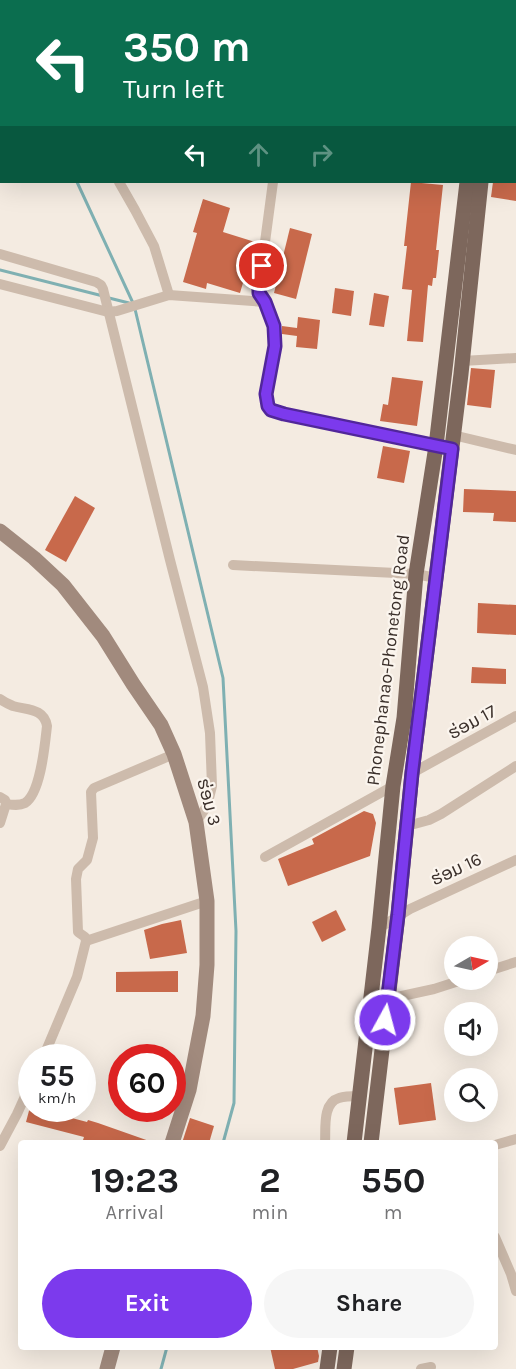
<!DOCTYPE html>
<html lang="en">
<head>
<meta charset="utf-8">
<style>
	:root { --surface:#fff; --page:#f6f6f6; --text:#202124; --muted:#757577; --accent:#7c3aed }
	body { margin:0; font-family:Karla,"Noto Sans Lao",sans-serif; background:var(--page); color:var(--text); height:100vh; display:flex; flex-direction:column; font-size:22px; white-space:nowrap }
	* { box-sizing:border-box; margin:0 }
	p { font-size:20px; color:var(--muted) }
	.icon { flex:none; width:33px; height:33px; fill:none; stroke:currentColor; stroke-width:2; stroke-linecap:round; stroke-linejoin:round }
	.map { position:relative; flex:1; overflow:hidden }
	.panel { position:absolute; left:18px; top:1140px; width:480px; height:210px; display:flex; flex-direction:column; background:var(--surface); border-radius:6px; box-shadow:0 6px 24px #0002 }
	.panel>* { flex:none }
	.hud { position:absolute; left:0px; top:0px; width:516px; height:183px; box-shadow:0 6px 24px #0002; background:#0b6e4f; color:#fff; overflow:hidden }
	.needle { width:39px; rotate:81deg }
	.fabs { position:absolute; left:444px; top:936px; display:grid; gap:12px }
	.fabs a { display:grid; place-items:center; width:54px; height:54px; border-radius:50%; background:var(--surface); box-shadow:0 6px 24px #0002; font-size:30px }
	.speed { position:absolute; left:18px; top:1044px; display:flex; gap:12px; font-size:30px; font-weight:700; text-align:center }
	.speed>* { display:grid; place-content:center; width:78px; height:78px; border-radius:50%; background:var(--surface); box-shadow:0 6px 24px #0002; line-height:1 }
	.speed small { font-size:15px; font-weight:400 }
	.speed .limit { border:9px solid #d22; background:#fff; color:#111 }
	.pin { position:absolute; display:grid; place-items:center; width:51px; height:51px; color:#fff; margin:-26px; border:3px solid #fff; border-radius:50%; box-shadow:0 2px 6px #0007 }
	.me { position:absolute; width:66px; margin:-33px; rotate:7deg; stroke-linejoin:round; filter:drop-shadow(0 0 4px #0008) }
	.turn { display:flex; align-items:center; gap:21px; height:126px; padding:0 24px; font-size:27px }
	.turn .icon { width:78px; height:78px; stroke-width:2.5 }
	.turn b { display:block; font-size:42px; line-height:51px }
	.lanes { display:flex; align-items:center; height:57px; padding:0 24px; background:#0003; justify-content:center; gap:30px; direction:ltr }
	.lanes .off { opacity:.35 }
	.eta { display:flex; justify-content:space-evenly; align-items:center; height:102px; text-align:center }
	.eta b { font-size:36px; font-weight:700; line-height:42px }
	.primary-button { display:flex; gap:12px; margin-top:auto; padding:12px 24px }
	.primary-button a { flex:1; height:69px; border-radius:36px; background:var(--accent); color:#fff; font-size:24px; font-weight:700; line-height:69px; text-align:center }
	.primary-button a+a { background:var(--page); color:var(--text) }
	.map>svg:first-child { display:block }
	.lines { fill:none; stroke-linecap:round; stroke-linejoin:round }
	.stream { stroke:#7fb0b2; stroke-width:3 }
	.building { fill:#c8694b }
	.street { stroke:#cdbbac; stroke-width:10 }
	.secondary { stroke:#a18a7d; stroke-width:15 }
	.primary { stroke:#7d675c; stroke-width:15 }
	.route-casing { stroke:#51269a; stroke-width:15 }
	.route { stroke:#7c3aed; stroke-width:10 }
	.labels { text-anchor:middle; stroke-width:4.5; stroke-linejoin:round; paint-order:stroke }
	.street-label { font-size:18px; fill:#3b302b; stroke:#fbf5ee }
</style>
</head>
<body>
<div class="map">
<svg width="516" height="1369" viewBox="0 0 516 1369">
	<rect width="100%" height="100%" fill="#f4ebe1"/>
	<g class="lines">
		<g class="stream">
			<polyline points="3,0 4,2"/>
			<polyline points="77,182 133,303"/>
			<polyline points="0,270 103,296"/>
			<polyline points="109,298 129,303"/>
			<polyline points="135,309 223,678 236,931 234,1103 223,1143"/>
			<polyline points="161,1369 167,1347"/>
		</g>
	</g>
	<g class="building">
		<polygon points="411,182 443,185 436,250 439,250 436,278 433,278 432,286 428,285 423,342 407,341 412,290 402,289 407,246 404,246"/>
		<polygon points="493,182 516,182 516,201 491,197"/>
		<polygon points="203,199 230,208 223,232 255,242 240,293 207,283 206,289 183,282 197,233 193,232"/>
		<polygon points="290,228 312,234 296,299 274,293"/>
		<polygon points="335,288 354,291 351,316 332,313"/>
		<polygon points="374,293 389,296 384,327 369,325"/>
		<polygon points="298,317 320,320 317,349 296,347 297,336 282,334 282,326 297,328"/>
		<polygon points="471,368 495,370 491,408 467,405"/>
		<polygon points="392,377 423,381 417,426 380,421 383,404 388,405"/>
		<polygon points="383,446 410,451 404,483 377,478"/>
		<polygon points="464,489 516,491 516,522 493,521 494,513 463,512"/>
		<polygon points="75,496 95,508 66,562 45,550"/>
		<polygon points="478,603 516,605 516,635 477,633"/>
		<polygon points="472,667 506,669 506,684 471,683"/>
		<polygon points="364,811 373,814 376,823 370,856 288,886 278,859 314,844 312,839"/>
		<polygon points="336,910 346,930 322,942 312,922"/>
		<polygon points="181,920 187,953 150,959 144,930 162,924"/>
		<polygon points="178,971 178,992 116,992 116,972"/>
		<polygon points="431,1083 436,1120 399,1125 394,1088"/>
		<polygon points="30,1107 87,1122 88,1120 98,1123 152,1142 152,1143 82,1143 84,1137 26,1122"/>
		<polygon points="190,1118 214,1126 209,1143 182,1143"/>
		<polygon points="270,1347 317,1347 319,1356 318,1362 293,1369 275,1369"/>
	</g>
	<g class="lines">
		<g class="street">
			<polyline points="42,0 43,2"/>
			<polyline points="320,2 320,0"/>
			<polyline points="119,182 135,210 154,246 169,295"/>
			<polyline points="273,182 259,287 259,293 265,302 274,326 275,346 266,395 268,406 275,412 442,447"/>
			<polyline points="0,254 96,282 101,285 103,289 170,560 203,687 210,733 212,786 207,806 196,822"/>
			<polyline points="0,284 108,312 117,311 169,295 265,302"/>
			<polyline points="462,361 516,358"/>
			<polyline points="453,435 516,450"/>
			<polyline points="233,565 416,574 436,578"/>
			<path d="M 0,699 C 4,702 8,704 13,706 C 27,710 44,708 47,726 C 45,743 41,793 25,803 C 19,806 13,805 6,804"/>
			<polyline points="412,773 516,716"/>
			<polyline points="0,797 5,800 6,804 0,823"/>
			<polyline points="407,826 429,820 441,814 516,766"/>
			<polyline points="265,857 393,786"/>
			<polyline points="379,928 410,909 516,860"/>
			<polyline points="86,941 207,901"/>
			<polyline points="488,971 516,962"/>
			<polyline points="388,999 434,989 462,980"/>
			<polyline points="43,1058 77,977 86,941 85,937 78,932 76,879 78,869 87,860 93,838 91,792 94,788 174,754"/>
			<path d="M 325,1143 C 326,1129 322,1103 339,1098 C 345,1096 353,1096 359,1096"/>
			<polyline points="495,1145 516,1139"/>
			<polyline points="0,1146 17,1114 32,1081"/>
			<polyline points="495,1237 511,1274 516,1291"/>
			<polyline points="421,1369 431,1367"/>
		</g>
		<g class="secondary">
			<polyline points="0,531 34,558 63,585 103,636 133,684 161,725 174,754 196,822 207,901 207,965 203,1016 195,1058 189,1090 172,1143"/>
			<polyline points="107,1369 113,1347"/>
		</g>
		<g class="primary">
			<polyline points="486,2 486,0"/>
			<polyline points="500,2 500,0"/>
			<polyline points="354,1143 379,928 393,786 404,718 416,574 436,446 467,182"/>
			<polyline points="371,1143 398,915 412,773 461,374 481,182"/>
			<polyline points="327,1369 330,1347"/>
			<polyline points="344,1369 347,1347"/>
		</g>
	</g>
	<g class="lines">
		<g class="route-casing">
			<polyline id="route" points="262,266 259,287 259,293 265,302 274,326 275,346 266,394 268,406 271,410 284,414 452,449 412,773 398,915 385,1020"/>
		</g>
		<use href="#route" class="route"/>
	</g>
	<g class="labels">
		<g class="street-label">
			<text transform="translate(388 660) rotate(-83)" y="6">Phonephanao-Phonetong Road</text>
			<text transform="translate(472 722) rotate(-29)" y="6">ຮ່ອມ 17</text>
			<text transform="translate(209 802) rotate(75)" y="6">ຮ່ອມ 3</text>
			<text transform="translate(456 869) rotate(-25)" y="6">ຮ່ອມ 16</text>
		</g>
	</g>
</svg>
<div class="fabs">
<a><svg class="needle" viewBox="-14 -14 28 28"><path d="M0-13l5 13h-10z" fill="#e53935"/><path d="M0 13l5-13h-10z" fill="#757577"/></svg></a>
<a><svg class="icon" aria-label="sound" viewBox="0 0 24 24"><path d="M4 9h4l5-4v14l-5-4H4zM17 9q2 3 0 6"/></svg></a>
<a><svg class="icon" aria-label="search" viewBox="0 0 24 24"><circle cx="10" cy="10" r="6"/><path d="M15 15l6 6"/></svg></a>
</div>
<div class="speed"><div>55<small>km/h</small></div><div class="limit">60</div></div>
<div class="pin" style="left:262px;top:266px;background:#d93025"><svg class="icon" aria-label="arrive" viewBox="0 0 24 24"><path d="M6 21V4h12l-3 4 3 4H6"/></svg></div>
<svg class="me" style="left:385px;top:1020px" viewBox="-20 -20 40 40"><circle r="17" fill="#7c3aed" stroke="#fff" stroke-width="3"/><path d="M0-11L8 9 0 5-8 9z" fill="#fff"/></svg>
<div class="hud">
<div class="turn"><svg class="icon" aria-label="left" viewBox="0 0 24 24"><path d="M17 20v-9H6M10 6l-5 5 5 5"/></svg><div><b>350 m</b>Turn left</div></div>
<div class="lanes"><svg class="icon" aria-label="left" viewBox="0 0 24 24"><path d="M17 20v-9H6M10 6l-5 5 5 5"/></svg><svg class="icon off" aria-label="ahead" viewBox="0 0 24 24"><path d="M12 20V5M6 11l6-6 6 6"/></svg><svg class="icon off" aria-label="right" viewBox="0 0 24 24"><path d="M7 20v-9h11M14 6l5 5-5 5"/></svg></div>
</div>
<section class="panel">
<div class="eta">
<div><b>19:23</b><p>Arrival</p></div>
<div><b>2</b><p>min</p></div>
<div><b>550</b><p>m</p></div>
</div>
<div class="primary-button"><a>Exit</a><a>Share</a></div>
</section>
</div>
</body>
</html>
